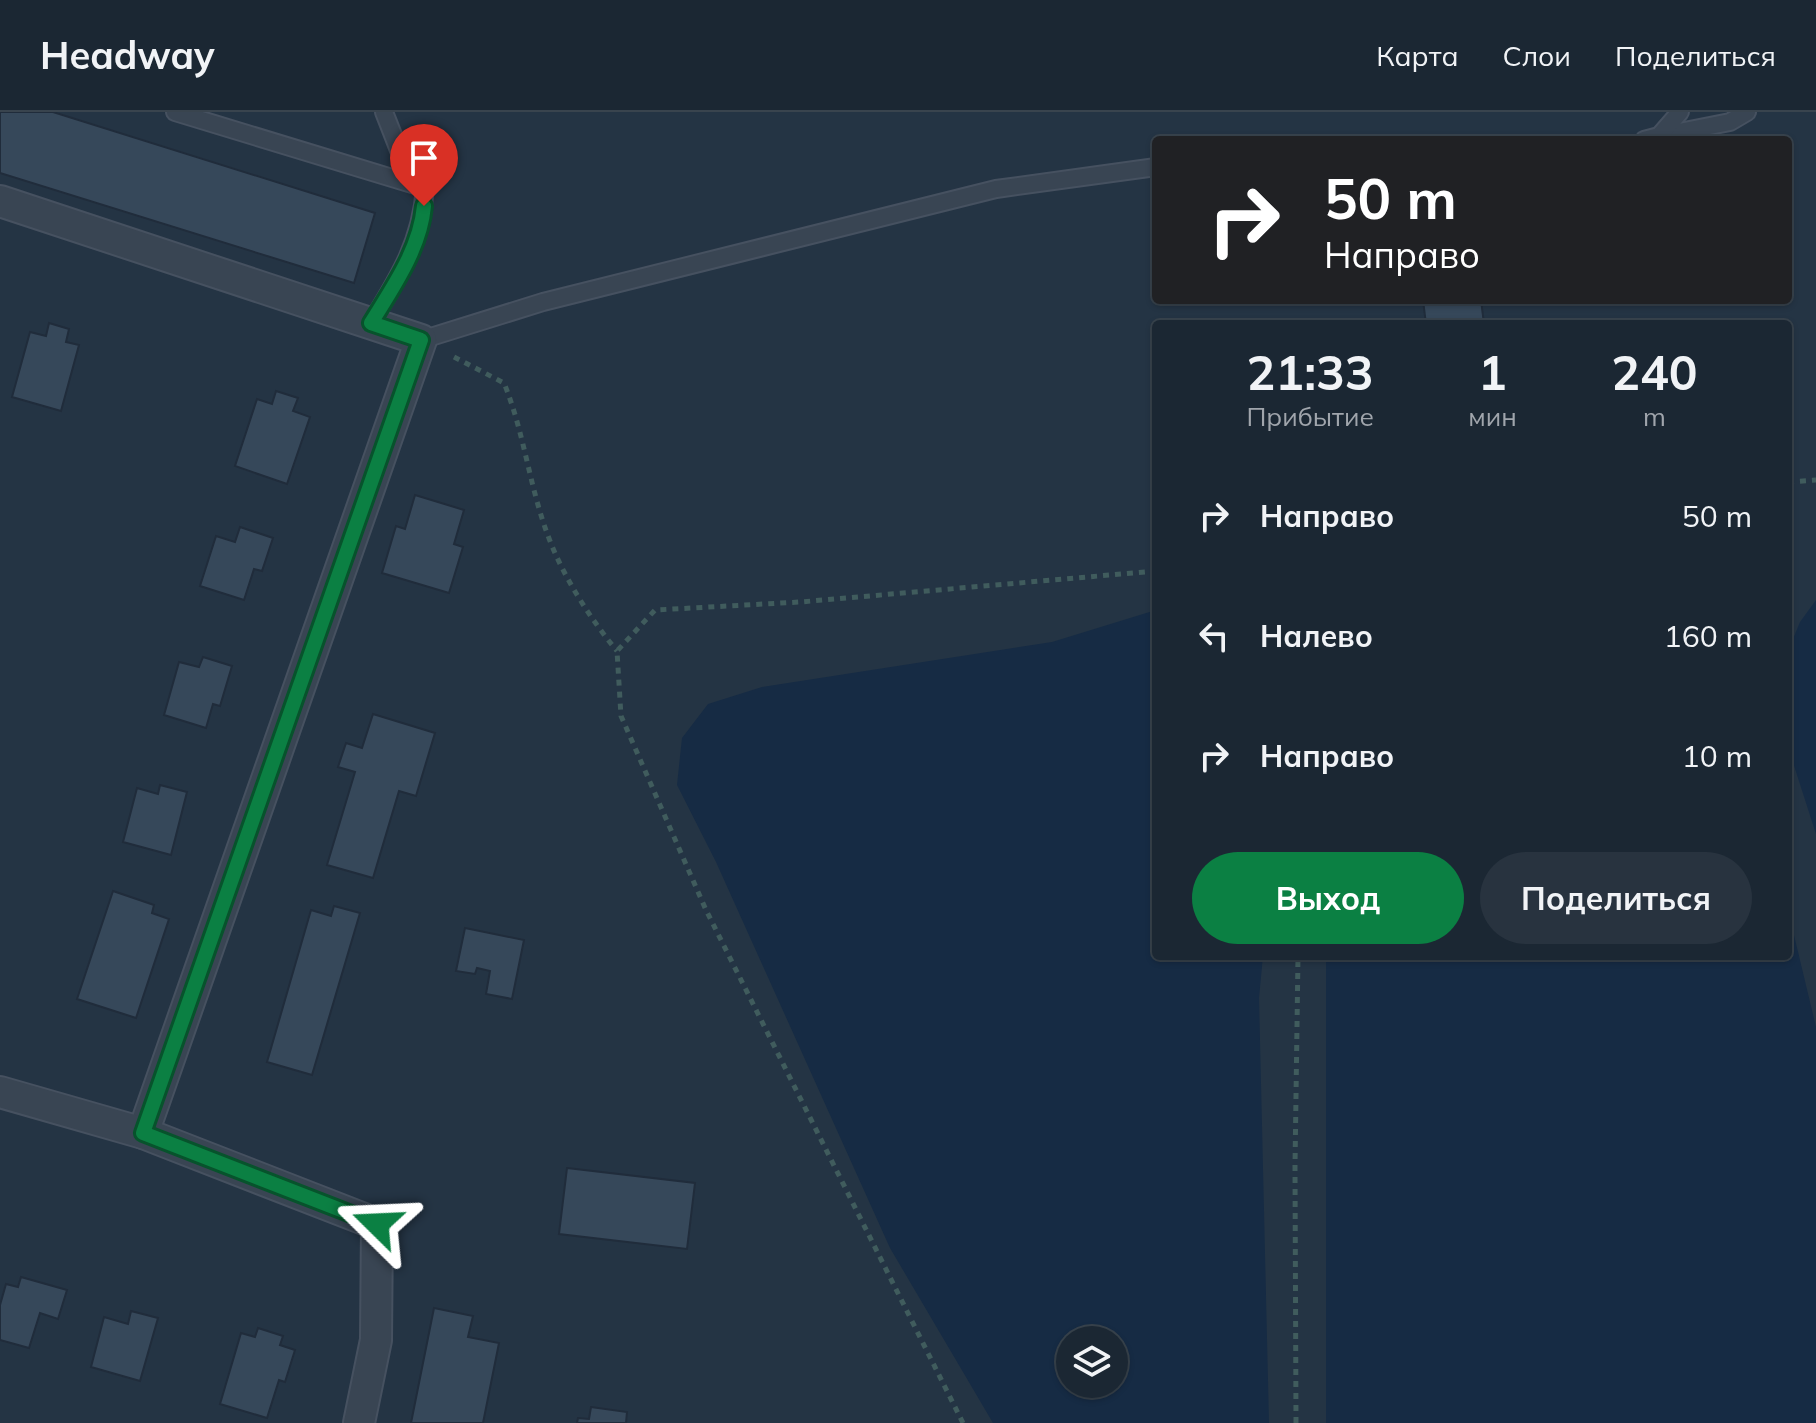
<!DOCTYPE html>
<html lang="ru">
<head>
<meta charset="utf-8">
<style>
	:root { --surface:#1b2733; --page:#28333f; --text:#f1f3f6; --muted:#a0a5ac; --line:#39444e; --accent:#0b8043 }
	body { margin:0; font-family:Mulish,sans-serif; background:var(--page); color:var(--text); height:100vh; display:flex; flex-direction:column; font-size:30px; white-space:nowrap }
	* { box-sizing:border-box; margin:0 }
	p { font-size:26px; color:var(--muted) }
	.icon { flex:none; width:44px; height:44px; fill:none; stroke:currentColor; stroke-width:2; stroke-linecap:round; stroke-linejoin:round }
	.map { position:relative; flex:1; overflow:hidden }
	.sheet { position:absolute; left:1152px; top:208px; width:640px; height:640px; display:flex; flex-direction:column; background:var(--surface); border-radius:8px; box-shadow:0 2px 6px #0004,0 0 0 2px var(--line) }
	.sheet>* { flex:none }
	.guide { position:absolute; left:1152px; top:24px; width:640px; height:168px; border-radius:8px; box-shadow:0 2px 6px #0004,0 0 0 2px var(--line); background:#202124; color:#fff; overflow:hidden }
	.buttons { position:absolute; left:1056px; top:1214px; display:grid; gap:16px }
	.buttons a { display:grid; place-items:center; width:72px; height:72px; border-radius:50%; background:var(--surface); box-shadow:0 2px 6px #0004,0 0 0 2px var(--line); font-size:40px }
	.pin { position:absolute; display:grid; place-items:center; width:68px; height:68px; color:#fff; margin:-82px -34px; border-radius:50% 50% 50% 0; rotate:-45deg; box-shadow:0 0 8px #0007 }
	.pin .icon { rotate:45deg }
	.me { position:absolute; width:88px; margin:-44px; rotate:291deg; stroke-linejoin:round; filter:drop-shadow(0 0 6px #0008) }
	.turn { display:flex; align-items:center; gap:28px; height:168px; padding:0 40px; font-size:36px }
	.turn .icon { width:104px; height:104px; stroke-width:2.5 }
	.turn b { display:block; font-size:56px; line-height:68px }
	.eta { display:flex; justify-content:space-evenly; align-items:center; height:136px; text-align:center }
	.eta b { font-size:48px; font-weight:700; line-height:56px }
	.primary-button { display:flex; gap:16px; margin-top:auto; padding:16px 40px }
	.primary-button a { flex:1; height:92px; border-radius:48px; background:var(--accent); color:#fff; font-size:32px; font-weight:700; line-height:92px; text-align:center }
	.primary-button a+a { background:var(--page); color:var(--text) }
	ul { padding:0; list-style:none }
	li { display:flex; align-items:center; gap:24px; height:120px; padding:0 40px }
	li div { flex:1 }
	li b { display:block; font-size:30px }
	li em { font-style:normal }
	header { display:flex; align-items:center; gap:48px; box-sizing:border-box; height:112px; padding:0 40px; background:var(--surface); border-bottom:2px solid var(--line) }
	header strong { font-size:38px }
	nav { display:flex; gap:44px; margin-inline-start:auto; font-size:28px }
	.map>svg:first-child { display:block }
	.water { fill:#162b44; fill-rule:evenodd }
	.building { fill:#36485a; stroke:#202c3b; stroke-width:2 }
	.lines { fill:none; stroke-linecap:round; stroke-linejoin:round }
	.lane-casing { stroke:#465160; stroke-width:20 }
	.street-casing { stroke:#465160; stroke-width:34 }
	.path { stroke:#405c5d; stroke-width:5; stroke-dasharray:6 6; stroke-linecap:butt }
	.lane { stroke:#394553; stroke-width:16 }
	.street { stroke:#394553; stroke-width:30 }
	.route-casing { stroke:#07532c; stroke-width:20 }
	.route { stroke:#0b8043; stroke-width:14 }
</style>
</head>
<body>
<header>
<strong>Headway</strong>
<nav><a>Карта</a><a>Слои</a><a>Поделиться</a></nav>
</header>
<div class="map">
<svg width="1816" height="1311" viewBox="0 0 1816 1311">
	<rect width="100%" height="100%" fill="#243444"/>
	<g class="water">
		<polygon points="1816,488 1816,722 1788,635 1788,539 1800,510"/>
		<path d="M 1156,498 L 1156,844 L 1263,844 L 1259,886 L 1269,1311 L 993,1311 L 890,1136 L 716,750 L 677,673 L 682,626 L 708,592 L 762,575 L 1052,530 ZM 1114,1228 L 1114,1272 L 1070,1272 L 1070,1228 Z"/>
		<polygon points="1788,798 1816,915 1816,1311 1326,1311 1326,844 1788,844"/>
	</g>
	<g class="building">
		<polygon points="0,0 53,0 375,101 354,171 0,61"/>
		<polygon points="1423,188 1481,188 1484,212 1426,212"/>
		<polygon points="49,211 69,217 66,230 79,233 61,299 12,285 30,220 46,224"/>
		<polygon points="276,279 298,286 293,299 310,305 287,372 235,354 257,287 272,292"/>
		<polygon points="415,383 464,398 454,432 463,435 449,481 382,461 396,414 405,417"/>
		<polygon points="240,415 273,426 262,459 254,457 244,488 200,474 216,424 235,430"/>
		<polygon points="203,545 232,554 220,594 213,592 206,616 164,603 179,550 199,555"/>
		<polygon points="373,602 435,621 416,684 399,679 373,766 327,753 355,660 338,655 346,631 362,636"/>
		<polygon points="160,673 187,680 171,743 123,730 137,676 158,682"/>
		<polygon points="113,779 154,793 152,801 169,807 136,906 77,887"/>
		<polygon points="334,794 360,801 312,963 267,950 311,798 331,804"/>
		<polygon points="465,816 524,828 512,887 486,882 490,859 477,856 475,862 456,859"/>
		<polygon points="567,1056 695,1071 687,1137 559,1122"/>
		<polygon points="21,1165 67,1178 58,1207 40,1201 29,1236 0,1228 0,1193 6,1172 18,1175"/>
		<polygon points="434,1196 473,1204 468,1225 499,1231 483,1311 411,1311"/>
		<polygon points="131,1199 158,1206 140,1269 91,1255 104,1205 128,1212"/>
		<polygon points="258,1216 283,1224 280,1233 295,1238 285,1270 279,1268 267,1306 220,1292 241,1221 255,1225"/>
		<polygon points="591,1295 627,1300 626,1311 577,1311 578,1306 589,1307"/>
	</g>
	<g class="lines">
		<g class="lane-casing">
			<g id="lane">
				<polyline points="175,0 425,76"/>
				<polyline points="1659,24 1730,10 1747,0"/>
				<polyline points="1644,28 1659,24 1680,0"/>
				<path d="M 371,211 C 399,165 421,130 425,76 L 406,56 L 384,0"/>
				<polyline points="421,228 543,190 996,77 1156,55"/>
			</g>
		</g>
		<g class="street-casing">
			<g id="street">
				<polyline points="0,89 421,228 143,1021 377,1112 376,1228 359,1311"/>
				<polyline points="0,980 143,1021"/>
			</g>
		</g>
		<g class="path">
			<path d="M 454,245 L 504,271 C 524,320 529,372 547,421 C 562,463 589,505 617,539"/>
			<polyline points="1788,370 1816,368"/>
			<polyline points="963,1311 706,798 621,604 617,539 655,498 800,490 1156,459"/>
			<polyline points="1296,1311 1295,1054 1298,844"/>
		</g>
		<use href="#lane" class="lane"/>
		<use href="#street" class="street"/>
	</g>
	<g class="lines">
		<g class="route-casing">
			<path id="route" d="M 377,1112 L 143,1021 L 421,228 L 371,211 C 393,175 420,137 424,94"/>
		</g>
		<use href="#route" class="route"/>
	</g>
</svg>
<div class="buttons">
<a><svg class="icon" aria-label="layers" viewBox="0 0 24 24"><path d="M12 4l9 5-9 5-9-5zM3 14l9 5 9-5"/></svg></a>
</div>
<div class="pin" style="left:424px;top:94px;background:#d93025"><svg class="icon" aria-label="arrive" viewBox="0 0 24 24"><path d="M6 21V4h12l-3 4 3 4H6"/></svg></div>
<svg class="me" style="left:377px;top:1112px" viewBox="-20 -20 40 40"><path d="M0-17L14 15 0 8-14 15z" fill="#0b8043" stroke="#fff" stroke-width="4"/></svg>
<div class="guide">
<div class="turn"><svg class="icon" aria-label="right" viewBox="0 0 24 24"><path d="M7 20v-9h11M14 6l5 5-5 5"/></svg><div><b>50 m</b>Направо</div></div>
</div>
<section class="sheet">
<div class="eta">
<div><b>21:33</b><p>Прибытие</p></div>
<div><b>1</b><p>мин</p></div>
<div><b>240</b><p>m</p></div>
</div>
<ul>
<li><svg class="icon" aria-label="right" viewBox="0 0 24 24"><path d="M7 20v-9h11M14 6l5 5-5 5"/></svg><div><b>Направо</b></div><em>50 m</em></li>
<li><svg class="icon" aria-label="left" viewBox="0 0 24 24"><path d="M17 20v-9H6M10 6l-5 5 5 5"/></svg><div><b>Налево</b></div><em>160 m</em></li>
<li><svg class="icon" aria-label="right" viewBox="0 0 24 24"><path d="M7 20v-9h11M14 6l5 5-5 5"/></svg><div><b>Направо</b></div><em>10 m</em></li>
</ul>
<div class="primary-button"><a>Выход</a><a>Поделиться</a></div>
</section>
</div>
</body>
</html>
